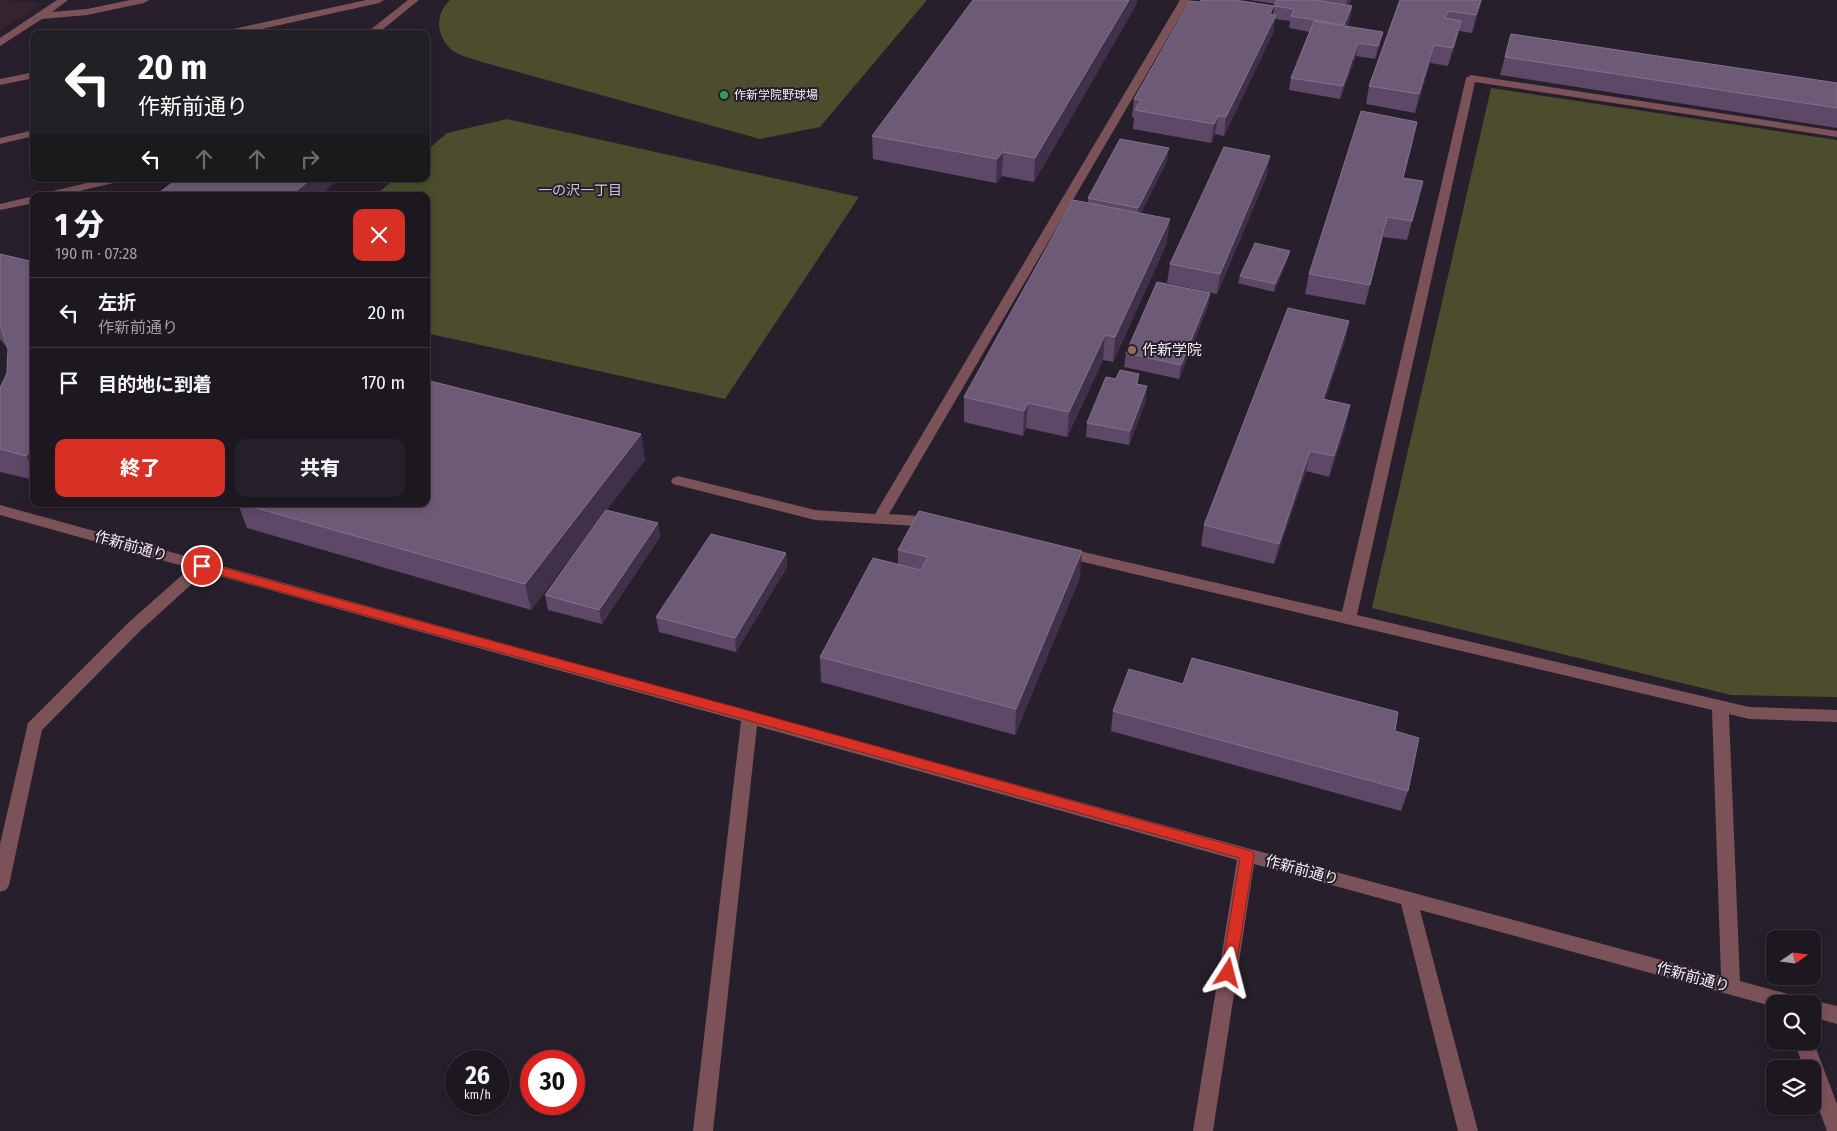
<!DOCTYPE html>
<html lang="ja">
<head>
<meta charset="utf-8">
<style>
	:root { --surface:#1d1720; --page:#252029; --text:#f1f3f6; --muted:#a09fa5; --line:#3b363e; --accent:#d93025 }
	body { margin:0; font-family:"Fira Sans Condensed","Noto Sans JP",sans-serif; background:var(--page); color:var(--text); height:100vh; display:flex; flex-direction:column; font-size:19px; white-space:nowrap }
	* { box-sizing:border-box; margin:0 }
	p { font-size:16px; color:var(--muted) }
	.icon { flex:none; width:28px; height:28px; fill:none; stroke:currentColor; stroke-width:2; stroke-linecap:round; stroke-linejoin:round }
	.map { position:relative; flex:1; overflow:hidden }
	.sheet { position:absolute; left:30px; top:192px; width:400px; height:315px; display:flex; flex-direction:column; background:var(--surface); border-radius:10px; box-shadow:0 2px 8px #0003,0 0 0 1px var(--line) }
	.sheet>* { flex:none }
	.hud { position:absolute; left:30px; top:30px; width:400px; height:152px; border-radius:10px; box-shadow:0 2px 8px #0003,0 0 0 1px var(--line); background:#202124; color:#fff; overflow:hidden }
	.needle { width:32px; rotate:76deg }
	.fabs { position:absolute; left:1766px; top:930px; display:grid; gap:10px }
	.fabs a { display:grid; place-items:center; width:55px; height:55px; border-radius:10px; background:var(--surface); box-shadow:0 2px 8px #0003,0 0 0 1px var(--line); font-size:25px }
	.speed { position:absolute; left:445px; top:1050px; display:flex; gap:10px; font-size:25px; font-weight:700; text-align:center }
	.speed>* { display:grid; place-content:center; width:65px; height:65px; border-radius:50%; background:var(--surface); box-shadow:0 2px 8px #0003,0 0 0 1px var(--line); line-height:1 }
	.speed small { font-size:12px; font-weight:400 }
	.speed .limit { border:8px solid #d22; background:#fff; color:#111 }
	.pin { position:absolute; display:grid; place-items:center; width:42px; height:42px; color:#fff; margin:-21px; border:2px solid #fff; border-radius:50%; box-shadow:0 1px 5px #0007 }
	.me { position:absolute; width:55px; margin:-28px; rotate:9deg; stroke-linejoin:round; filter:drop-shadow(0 0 4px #0008) }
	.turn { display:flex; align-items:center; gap:18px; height:105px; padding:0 25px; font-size:22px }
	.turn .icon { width:65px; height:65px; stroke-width:2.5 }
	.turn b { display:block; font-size:35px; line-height:42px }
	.lanes { display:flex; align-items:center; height:48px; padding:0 25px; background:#0003; justify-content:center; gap:25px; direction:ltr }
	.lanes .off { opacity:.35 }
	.round { display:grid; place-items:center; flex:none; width:52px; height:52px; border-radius:10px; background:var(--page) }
	.head { display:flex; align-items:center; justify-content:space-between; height:85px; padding:0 25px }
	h1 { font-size:30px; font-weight:800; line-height:38px }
	.primary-button { display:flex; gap:10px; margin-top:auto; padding:10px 25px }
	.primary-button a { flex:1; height:58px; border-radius:10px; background:var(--accent); color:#fff; font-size:20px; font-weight:800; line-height:58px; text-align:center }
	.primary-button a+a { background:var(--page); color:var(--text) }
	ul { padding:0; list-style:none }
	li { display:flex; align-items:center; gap:15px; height:70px; padding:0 25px; border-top:1px solid var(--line) }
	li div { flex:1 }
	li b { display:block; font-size:19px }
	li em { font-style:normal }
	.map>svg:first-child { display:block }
	.commercial { fill:#342430 }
	.green { fill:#4b4d2d }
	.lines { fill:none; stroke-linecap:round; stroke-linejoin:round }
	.minor { fill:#7a5258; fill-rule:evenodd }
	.wall { fill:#5d4868 }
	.shaded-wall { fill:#413049 }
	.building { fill:#6d5a77; stroke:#82718b }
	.route { fill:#d93025; stroke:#8d1f18 }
	.leisure-dot { fill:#2e9e5b; stroke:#271f2b; stroke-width:2 }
	.education-dot { fill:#8d6e63; stroke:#271f2b; stroke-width:2 }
	.labels { text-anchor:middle; stroke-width:4; stroke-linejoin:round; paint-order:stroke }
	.far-poi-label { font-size:12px; fill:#f3eef6; stroke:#271f2b; text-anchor:start }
	.far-neighbourhood-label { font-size:14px; fill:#cec4d4; stroke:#271f2b }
	.poi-label { font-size:15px; fill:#f3eef6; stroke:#271f2b; text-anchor:start }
	.street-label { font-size:15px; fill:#f3eef6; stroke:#271f2b }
</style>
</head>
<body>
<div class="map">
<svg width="1837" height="1131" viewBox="0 0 1837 1131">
	<rect width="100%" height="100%" fill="#271f2b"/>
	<polygon class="commercial" points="0,0 4,0 42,4 0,31"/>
	<g class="green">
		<path d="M 450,0 L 927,0 L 820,127 L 760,139 L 482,62 C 474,59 460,56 453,51 C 436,37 434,15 450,0 Z"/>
		<polygon points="1491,88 1837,140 1837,697 1731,695 1372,608"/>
		<polygon points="507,119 859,197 725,399 426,333 426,196 374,196 395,179 426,179 426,151 447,133"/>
	</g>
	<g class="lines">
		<g class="minor">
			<polygon points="57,0 68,0 52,12 87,9 130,0 149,0 144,3 87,15 42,19 0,46 0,38"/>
			<polygon points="366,0 384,0 379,3 239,34 219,34 224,31"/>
			<polygon points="408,0 419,0 377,34 365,34"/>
			<polygon points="1180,0 1190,0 889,514 935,517 940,519 942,522 940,525 935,527 815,520 673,484 671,481 673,478 678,476 815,510 875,514"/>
			<polygon points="34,72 34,78 0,85 0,79"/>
			<polygon points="1471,75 1837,131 1837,137 1475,82 1357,615 1749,707 1837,710 1837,722 1749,719 1729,714 1740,981 1795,996 1802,998 1804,1004 1775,1004 1775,1007 1420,910 1478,1131 1458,1131 1401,904 1254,864 1213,1131 1193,1131 1237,860 757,726 713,1131 693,1131 741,721 205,572 140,631 42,730 9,885 6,890 0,892 0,844 28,723 128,623 190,568 0,515 0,505 1247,848 1721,976 1712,710 1062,557 1057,556 1055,552 1057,548 1062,547 1342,612 1466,78"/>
			<polygon points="34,130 34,136 0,144 0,138"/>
			<polygon points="104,179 124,179 122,181 58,196 38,196 40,194"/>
			<polygon points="34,196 34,203 0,210 0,204 34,196 37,196"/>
			<polygon points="1812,1000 1837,1006 1837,1024 1812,1017 1812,1004 1804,1004"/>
			<polygon points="1812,1038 1837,1104 1837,1131 1827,1131 1812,1091 1812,1069 1804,1069 1794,1041 1812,1041"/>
		</g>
	</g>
	<g class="wall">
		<polygon points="1129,0 1137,0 1136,5 1034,182 1002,176 996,183 873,159 872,136"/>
		<polygon points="1250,0 1351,0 1348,6 1352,6 1350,19 1347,27 1380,45 1375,59 1356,56 1340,99 1289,90 1291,78 1310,32 1289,28 1290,21 1275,19 1273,33 1224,136 1215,134 1211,143 1133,129 1134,118 1132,117 1134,99 1273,14 1275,4"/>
		<polygon points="1400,0 1482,0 1472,33 1459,31 1448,66 1430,63 1415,113 1366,104 1369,86"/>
		<polygon points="1511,34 1837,83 1837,128 1500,75"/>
		<polygon points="1413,141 1403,178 1418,200 1407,240 1383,237 1365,305 1305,294 1309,274"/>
		<polygon points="1167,161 1141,213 1167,243 1113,362 1103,360 1067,437 1026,428 1023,436 964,422 964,397 1088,203 1088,198"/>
		<polygon points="1267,175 1217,294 1167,283 1170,264"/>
		<polygon points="0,254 34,262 34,480 0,472 0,388 7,373 8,349 0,339"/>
		<polygon points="1288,258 1274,292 1238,283 1240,276"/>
		<polygon points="1210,293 1208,306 1179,379 1124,367 1126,353"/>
		<polygon points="1349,321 1345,341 1325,400 1346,426 1329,477 1306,471 1274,564 1201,546 1204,525"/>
		<polygon points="1139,374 1138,384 1146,400 1129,445 1086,437 1087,423 1116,379"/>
		<polygon points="641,434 645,460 606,510 658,523 660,537 602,624 548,610 545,595 599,519 531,610 247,528 238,504 426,504"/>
		<polygon points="898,550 1080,577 1015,735 821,682 820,657 898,564"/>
		<polygon points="786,553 787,567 736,652 659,632 656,617"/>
		<polygon points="1183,684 1395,731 1408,791 1401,811 1111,731 1113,711"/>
	</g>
	<g class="shaded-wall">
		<polygon points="1129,0 1137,0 1136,5 1034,182 1035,158"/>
		<polygon points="1347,0 1351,0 1344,15"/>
		<polygon points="1481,0 1482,0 1472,33 1476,15"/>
		<polygon points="1352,6 1350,19 1342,37 1344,25"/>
		<polygon points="1276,15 1273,33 1224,136 1226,117"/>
		<polygon points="1461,21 1457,39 1448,66 1453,48"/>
		<polygon points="1383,32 1380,45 1375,59 1378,46"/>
		<polygon points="1358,43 1356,56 1340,99 1343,86"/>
		<polygon points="1434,45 1430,63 1415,113 1419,94"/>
		<polygon points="1218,116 1215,134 1211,143 1214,124"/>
		<polygon points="1169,148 1167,161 1137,221 1138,208"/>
		<polygon points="1003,152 1002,176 996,183 997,159"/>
		<polygon points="1270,156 1267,175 1217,294 1220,274"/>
		<polygon points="311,179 339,179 319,196 290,196"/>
		<polygon points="1387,217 1383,237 1365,305"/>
		<polygon points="1170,219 1167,243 1113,362 1115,337"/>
		<polygon points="1290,251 1288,258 1274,292 1275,284"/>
		<polygon points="1210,293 1208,306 1179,379 1181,365"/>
		<polygon points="1349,321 1345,341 1319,419 1323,399"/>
		<polygon points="1105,335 1103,360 1067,437 1069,412"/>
		<polygon points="1147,386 1146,400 1129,445 1130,431"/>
		<polygon points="1028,403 1026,428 1023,436 1024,411"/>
		<polygon points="1350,405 1346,426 1329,477 1334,456"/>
		<polygon points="641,434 645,460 531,610 525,584"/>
		<polygon points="34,448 34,471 26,456"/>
		<polygon points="1310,451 1306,471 1274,564 1279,544"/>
		<polygon points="658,523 660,537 602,624 599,610"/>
		<polygon points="1082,551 1080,577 1015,735 1016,709"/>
		<polygon points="786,553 787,567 736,652 735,638"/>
	</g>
	<g class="building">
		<polygon points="973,0 1129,0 1035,158 1003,152 997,159 872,136"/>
		<polygon points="1201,0 1235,0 1274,6 1270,14 1276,15 1226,117 1218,116 1214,124 1135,110 1141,100 1134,99 1190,1 1199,2"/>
		<polygon points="1277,0 1315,0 1352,6 1344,25 1291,16 1294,9 1274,6"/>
		<polygon points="1400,0 1481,0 1476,15 1448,11 1445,18 1461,21 1453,48 1434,45 1419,94 1369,86"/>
		<polygon points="1314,21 1383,32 1378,46 1358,43 1343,86 1291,78"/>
		<polygon points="1511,34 1837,83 1837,108 1505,57"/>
		<polygon points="1361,111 1417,122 1403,178 1423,181 1412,221 1387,217 1370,285 1309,274"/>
		<polygon points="1120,139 1169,148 1138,208 1088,198"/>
		<polygon points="1224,147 1270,156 1220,274 1170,264"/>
		<polygon points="177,179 311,179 290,196 155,196"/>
		<polygon points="1073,200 1170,219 1115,337 1105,335 1069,412 1028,403 1024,411 964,397"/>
		<polygon points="1255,243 1290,251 1275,284 1240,276"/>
		<polygon points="0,254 34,262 34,448 26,456 0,449 0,388 7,373 8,349 2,330 0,327"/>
		<polygon points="1157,282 1210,293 1181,365 1126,353"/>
		<polygon points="1288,308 1349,321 1323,399 1350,405 1334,456 1310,451 1279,544 1204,525"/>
		<polygon points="1120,370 1139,374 1136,384 1147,386 1130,431 1087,423 1106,377 1116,379"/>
		<polygon points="426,380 641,434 525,584 242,504 426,504"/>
		<polygon points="606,510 658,523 599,610 545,595"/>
		<polygon points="919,511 1082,551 1016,709 820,657 873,558 921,570 928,557 898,550"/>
		<polygon points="711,534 786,553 735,638 656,617"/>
		<polygon points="1192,658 1398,712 1395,731 1419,738 1408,791 1113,711 1129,669 1183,684"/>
	</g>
	<polygon class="route" points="202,562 750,711 1252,851 1254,855 1235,973 1233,978 1228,979 1223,978 1221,973 1240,858 750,721 198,569 196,566"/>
	<circle class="leisure-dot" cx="724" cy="95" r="5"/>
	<circle class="education-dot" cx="1132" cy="350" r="5"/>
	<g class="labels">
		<g class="far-poi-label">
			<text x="734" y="99">作新学院野球場</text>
		</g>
		<g class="far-neighbourhood-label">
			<text x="580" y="195">一の沢一丁目</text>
		</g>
		<g class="poi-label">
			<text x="1142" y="355">作新学院</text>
		</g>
		<g class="street-label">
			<text transform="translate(131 546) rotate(16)" y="5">作新前通り</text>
			<text transform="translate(1302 870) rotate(15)" y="5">作新前通り</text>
			<text transform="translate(1693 977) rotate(15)" y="5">作新前通り</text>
		</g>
	</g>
</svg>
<div class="fabs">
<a><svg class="needle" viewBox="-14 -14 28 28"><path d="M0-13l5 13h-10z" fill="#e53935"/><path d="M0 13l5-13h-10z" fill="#a09fa5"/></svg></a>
<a><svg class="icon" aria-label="search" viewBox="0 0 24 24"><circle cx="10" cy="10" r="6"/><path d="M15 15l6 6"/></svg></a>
<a><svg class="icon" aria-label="layers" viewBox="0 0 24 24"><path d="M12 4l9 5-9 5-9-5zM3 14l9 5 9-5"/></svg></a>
</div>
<div class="speed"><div>26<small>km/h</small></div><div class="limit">30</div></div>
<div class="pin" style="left:202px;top:566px;background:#d93025"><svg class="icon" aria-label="arrive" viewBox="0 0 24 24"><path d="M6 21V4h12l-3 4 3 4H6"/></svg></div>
<svg class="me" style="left:1228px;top:973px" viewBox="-20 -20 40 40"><path d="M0-17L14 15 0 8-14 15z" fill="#d93025" stroke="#fff" stroke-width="4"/></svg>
<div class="hud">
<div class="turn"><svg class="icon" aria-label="left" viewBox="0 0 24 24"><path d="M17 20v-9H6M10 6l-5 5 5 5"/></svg><div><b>20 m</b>作新前通り</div></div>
<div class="lanes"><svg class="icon" aria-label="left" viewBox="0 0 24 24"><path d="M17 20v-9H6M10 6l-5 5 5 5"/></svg><svg class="icon off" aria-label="ahead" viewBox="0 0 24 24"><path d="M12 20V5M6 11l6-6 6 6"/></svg><svg class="icon off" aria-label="ahead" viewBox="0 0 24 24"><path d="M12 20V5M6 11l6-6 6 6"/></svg><svg class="icon off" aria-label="right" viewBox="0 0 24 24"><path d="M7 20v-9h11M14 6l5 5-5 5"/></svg></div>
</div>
<section class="sheet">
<div class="head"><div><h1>1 分</h1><p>190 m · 07:28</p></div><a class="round" style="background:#d93025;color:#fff"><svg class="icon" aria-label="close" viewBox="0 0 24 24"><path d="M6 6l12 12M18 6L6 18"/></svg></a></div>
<ul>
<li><svg class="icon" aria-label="left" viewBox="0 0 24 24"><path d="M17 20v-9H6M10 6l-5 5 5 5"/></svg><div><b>左折</b><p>作新前通り</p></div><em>20 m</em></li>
<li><svg class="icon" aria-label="arrive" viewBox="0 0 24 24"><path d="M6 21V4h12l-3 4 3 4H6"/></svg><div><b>目的地に到着</b></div><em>170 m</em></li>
</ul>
<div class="primary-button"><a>終了</a><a>共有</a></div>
</section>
</div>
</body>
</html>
